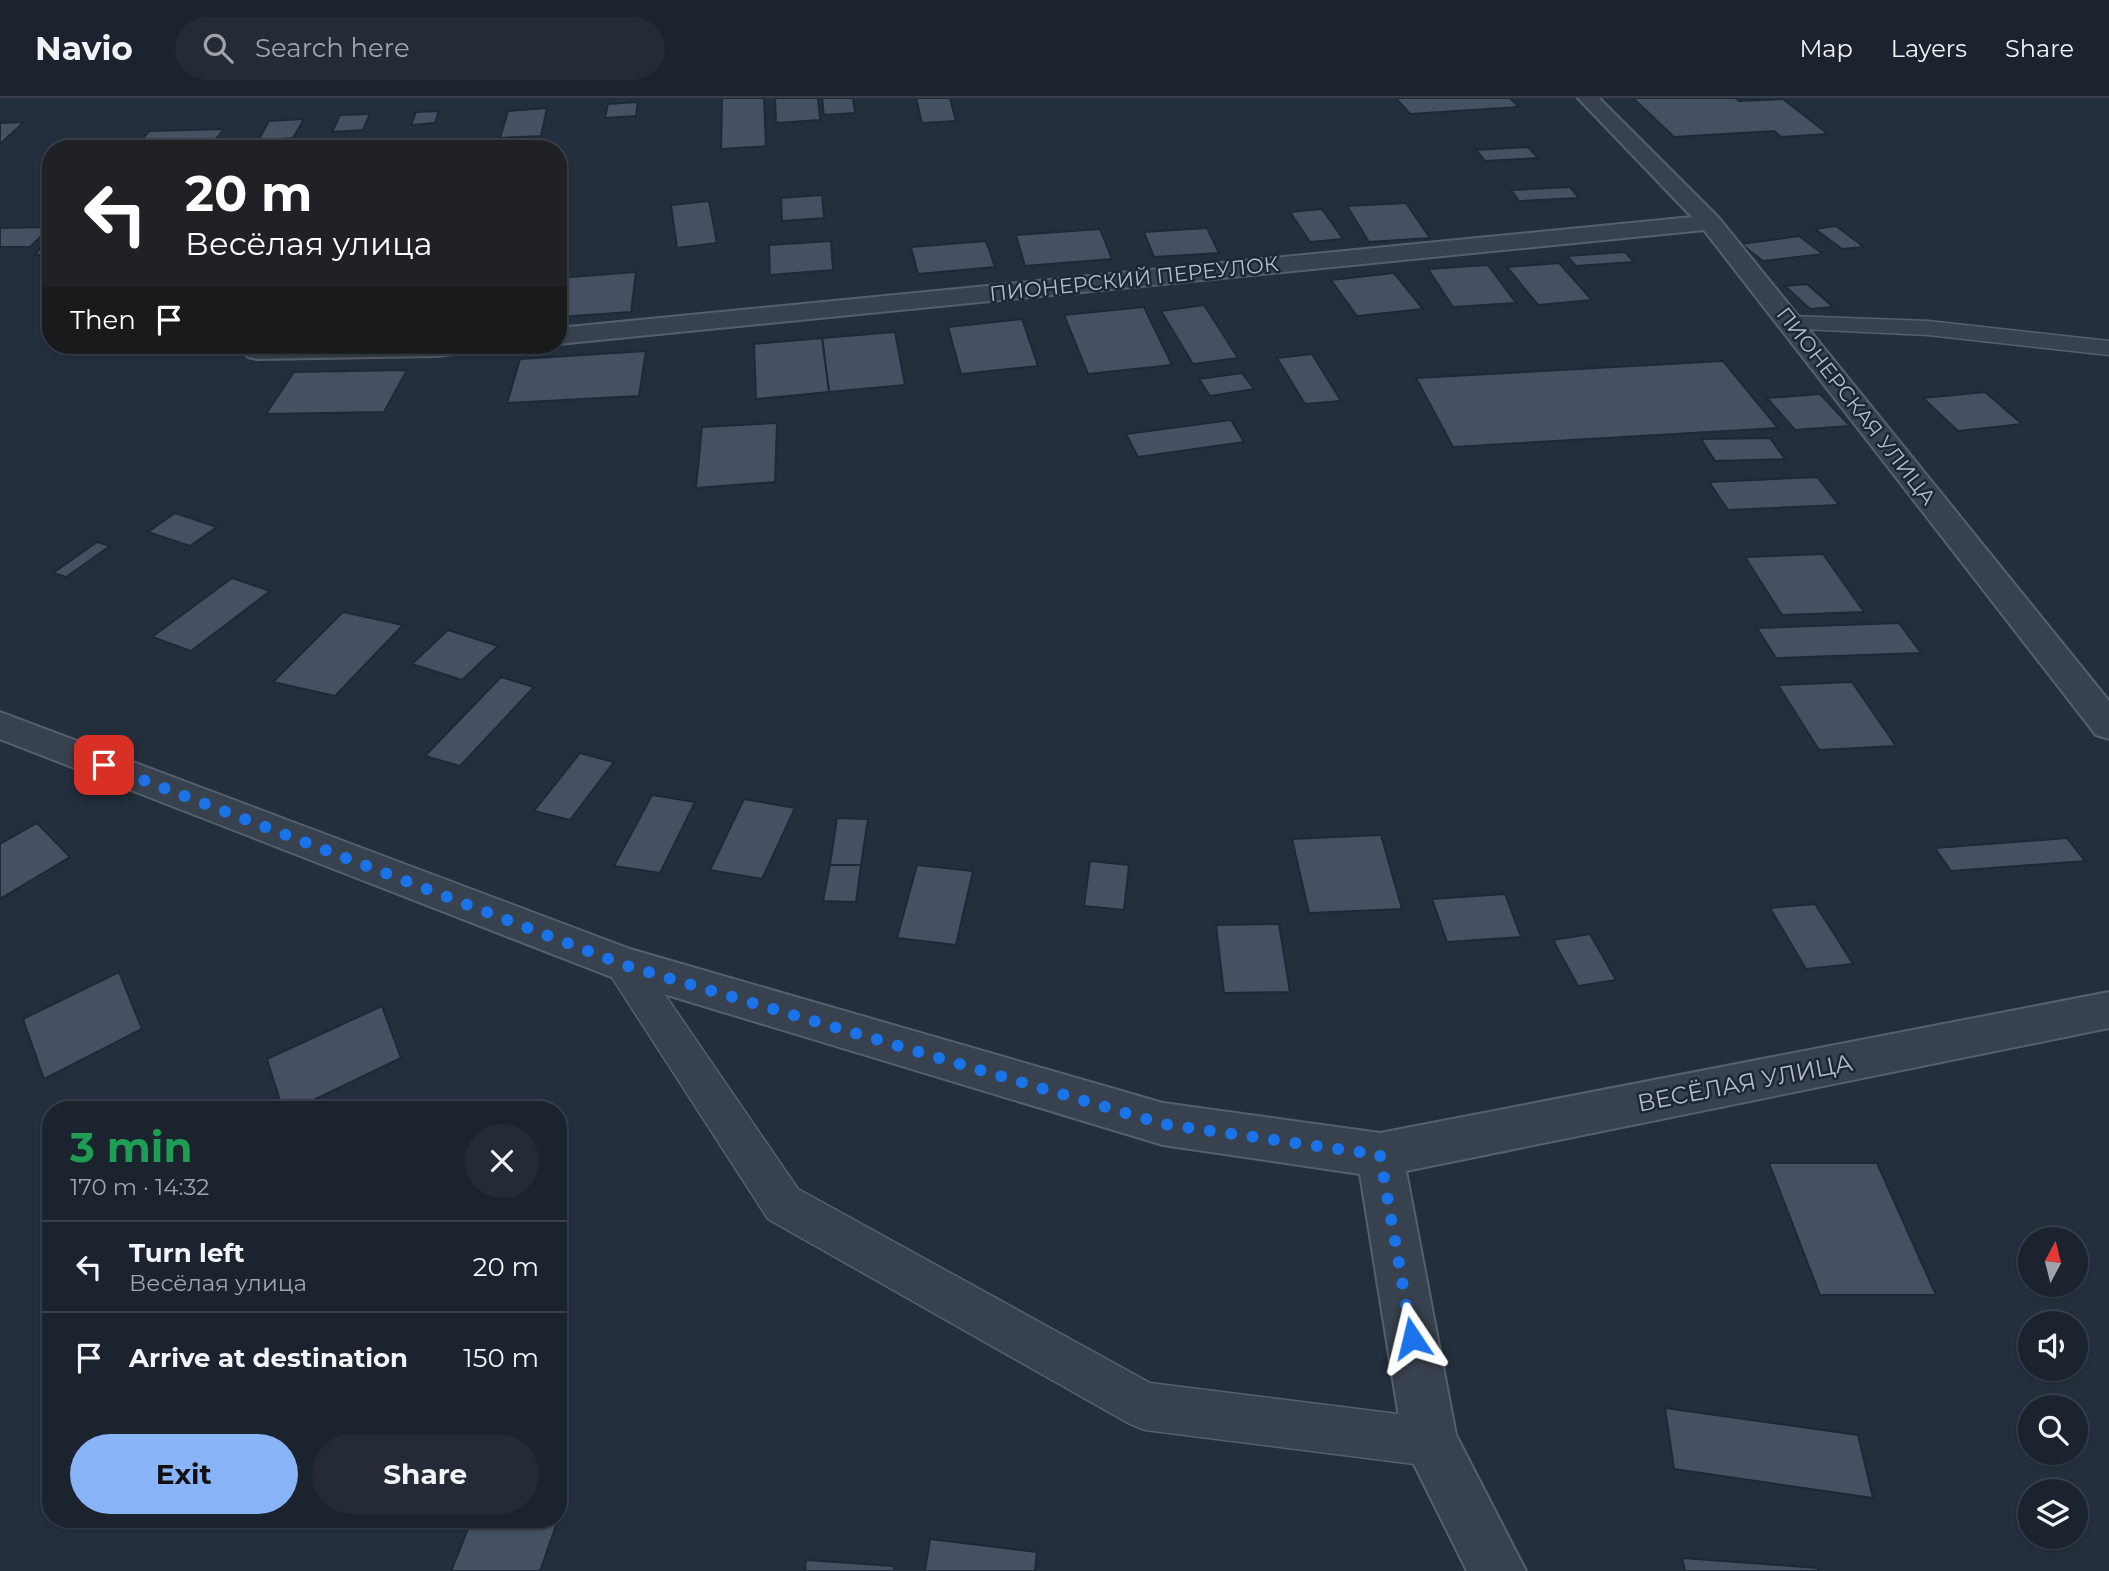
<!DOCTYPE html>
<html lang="en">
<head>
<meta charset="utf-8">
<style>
	:root { --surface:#1b232e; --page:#242b36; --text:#f1f3f6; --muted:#a0a4aa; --line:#39404a; --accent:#8ab4f8 }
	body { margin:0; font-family:Montserrat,sans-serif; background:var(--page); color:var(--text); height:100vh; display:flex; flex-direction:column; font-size:26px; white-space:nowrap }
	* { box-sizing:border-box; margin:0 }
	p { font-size:23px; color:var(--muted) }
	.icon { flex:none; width:38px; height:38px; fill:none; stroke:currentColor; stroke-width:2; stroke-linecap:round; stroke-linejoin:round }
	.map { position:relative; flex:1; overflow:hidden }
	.side { position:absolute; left:42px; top:1003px; width:525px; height:427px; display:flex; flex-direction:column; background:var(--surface); border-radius:28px; box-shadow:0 2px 5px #0004,0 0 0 2px var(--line) }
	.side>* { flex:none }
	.banner { position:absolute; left:42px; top:42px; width:525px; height:214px; border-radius:28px; box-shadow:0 2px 5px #0004,0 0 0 2px var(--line); background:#202124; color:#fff; overflow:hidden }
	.needle { width:46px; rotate:7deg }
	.buttons { position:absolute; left:2018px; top:1129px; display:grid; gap:14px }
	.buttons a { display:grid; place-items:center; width:70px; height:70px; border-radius:50%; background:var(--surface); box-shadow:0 2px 5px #0004,0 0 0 2px var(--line); font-size:35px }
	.pin { position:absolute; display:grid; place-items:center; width:60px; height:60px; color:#fff; margin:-30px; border-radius:14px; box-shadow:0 4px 10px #0006 }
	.me { position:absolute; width:77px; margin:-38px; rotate:350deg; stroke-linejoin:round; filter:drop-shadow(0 0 5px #0008) }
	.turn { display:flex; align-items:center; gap:24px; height:147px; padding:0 28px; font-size:32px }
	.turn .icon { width:91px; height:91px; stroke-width:2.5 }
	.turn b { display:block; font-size:49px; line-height:60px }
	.then { display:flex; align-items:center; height:66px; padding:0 28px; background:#0003; gap:14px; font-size:26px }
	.round { display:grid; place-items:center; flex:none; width:74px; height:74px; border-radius:37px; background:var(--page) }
	.summary { display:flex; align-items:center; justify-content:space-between; height:119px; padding:0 28px }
	h1 { font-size:42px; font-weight:700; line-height:52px; color:#1e9e55 }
	.button { display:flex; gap:14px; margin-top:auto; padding:14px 28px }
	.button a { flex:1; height:80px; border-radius:42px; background:var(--accent); color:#111; font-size:28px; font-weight:700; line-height:80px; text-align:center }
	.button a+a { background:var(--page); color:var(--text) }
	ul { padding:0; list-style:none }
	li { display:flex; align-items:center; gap:21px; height:91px; padding:0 28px; border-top:2px solid var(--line) }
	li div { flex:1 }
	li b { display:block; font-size:26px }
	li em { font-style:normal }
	header { display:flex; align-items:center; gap:42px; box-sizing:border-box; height:98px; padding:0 35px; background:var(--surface); border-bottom:2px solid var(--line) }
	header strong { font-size:33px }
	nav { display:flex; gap:38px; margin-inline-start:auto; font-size:24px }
	.search { width:490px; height:63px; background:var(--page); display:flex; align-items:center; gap:18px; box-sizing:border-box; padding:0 24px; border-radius:38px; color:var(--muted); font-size:26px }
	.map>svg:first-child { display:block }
	.building { fill:#455162; stroke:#1f2835; stroke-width:2 }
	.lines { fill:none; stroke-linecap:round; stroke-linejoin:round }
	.service-casing { stroke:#565f6c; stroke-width:3 }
	.minor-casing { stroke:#565f6c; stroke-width:4 }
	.service { fill:#38414e; fill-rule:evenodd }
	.minor { fill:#38414e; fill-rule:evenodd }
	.route { stroke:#1a73e8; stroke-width:12; stroke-dasharray:0 21.6 }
	.labels { text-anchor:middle; stroke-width:5; stroke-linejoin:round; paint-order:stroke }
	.far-street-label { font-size:21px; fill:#b4bcc9; stroke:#1d2633 }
	.street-label { font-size:24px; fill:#b4bcc9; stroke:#1d2633 }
</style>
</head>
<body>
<header>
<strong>Navio</strong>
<div class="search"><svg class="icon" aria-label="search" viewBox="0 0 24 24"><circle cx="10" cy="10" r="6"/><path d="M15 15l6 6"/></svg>Search here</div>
<nav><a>Map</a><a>Layers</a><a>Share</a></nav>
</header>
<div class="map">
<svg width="2109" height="1473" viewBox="0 0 2109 1473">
	<rect width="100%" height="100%" fill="#242f3e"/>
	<g class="building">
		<polygon points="722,0 764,0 766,48 721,51"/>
		<polygon points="775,0 818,0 820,22 776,25"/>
		<polygon points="822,0 853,0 855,15 824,17"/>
		<polygon points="916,0 950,0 956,23 922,25"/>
		<polygon points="1396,0 1510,0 1519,9 1410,16"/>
		<polygon points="1633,0 1736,0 1739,3 1783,1 1828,36 1781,39 1774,33 1674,39"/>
		<polygon points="638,4 636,18 605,20 608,6"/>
		<polygon points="547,10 541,38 500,40 508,13"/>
		<polygon points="439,13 435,25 411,27 416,14"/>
		<polygon points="370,16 363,32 332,34 340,17"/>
		<polygon points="304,21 293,40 258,43 269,23"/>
		<polygon points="24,24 0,46 0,25"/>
		<polygon points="224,31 208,51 134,51 149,33"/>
		<polygon points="1528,49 1538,60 1485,63 1476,52"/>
		<polygon points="1570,89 1579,100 1519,103 1511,92"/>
		<polygon points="822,97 824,120 782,123 781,100"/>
		<polygon points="709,103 717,145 677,150 671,107"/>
		<polygon points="1406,105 1430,140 1369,144 1347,108"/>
		<polygon points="1322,111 1343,141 1310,144 1290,114"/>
		<polygon points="1836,128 1864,149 1842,151 1815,131"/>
		<polygon points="50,129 30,149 0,149 0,130"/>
		<polygon points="1207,130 1219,155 1154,159 1144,134"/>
		<polygon points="1100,131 1112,161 1025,168 1016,137"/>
		<polygon points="1799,138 1823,156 1763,163 1741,146"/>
		<polygon points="51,139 51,156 34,157"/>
		<polygon points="831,143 833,172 770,177 769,147"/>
		<polygon points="986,143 995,169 918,176 911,149"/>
		<polygon points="1625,154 1634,164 1576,168 1567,158"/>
		<polygon points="1559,165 1592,202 1538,207 1507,169"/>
		<polygon points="1488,167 1516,205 1453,209 1428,171"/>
		<polygon points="636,174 631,214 558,219 558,180"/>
		<polygon points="1394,175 1423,211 1357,218 1331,182"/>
		<polygon points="1807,186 1833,209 1810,211 1785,188"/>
		<polygon points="1204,207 1238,260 1193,266 1161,213"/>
		<polygon points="1144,209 1172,267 1088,276 1064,217"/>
		<polygon points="1022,221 1038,268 961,276 948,229"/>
		<polygon points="895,234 905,287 829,294 822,240"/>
		<polygon points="822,240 829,294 756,301 754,246"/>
		<polygon points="646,253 639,298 507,305 520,261"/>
		<polygon points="1312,256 1341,303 1305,306 1277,260"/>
		<polygon points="1723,263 1778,330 1453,349 1416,280"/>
		<polygon points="407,272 384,314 266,316 294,274"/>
		<polygon points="1242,275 1254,291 1210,298 1199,281"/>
		<polygon points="1985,294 2022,326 1958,333 1923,300"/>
		<polygon points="1820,296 1850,328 1795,332 1767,300"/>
		<polygon points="1231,322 1244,344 1138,359 1126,336"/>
		<polygon points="777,325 775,384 696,390 702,329"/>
		<polygon points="1770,340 1785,361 1715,363 1701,341"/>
		<polygon points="1817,379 1839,407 1728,412 1709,384"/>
		<polygon points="175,415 217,429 190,448 148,434"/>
		<polygon points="97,444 110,448 66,479 53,475"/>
		<polygon points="1823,456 1864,514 1782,517 1745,459"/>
		<polygon points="232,480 270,493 191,553 152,539"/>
		<polygon points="343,514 403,527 335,598 273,584"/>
		<polygon points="1899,525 1921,555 1776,560 1757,530"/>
		<polygon points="448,532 498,548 462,582 412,566"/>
		<polygon points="501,579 534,589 460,668 425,658"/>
		<polygon points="1852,584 1896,648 1819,652 1778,587"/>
		<polygon points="580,655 614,664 570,722 534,713"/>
		<polygon points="652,697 695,704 660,775 614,768"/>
		<polygon points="744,701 795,710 762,781 710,772"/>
		<polygon points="837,720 868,721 861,767 830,767"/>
		<polygon points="37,725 70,759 0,801 0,746"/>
		<polygon points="1381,737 1402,811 1309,815 1292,741"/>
		<polygon points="2067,740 2085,763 1951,773 1935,750"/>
		<polygon points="1090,763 1129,767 1124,812 1084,808"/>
		<polygon points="830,767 861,767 856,804 823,803"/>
		<polygon points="917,767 973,773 956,847 897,840"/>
		<polygon points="1505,796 1521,839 1447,844 1432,801"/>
		<polygon points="1815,806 1853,866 1806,871 1770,810"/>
		<polygon points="1279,826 1290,894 1224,895 1216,827"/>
		<polygon points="1590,836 1616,882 1578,888 1553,842"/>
		<polygon points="119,874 142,931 44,981 23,921"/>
		<polygon points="382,908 401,960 293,1012 283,1012 267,961"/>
		<polygon points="1769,1065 1877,1065 1936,1197 1820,1197"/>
		<polygon points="1665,1310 1858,1337 1873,1400 1674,1371"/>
		<polygon points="559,1419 540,1473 451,1473 472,1421"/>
		<polygon points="930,1441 1037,1454 1035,1473 925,1473"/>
		<polygon points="1682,1460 1818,1470 1819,1473 1685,1473"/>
		<polygon points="806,1462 894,1468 894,1473 805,1473"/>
	</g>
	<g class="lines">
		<g class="service-casing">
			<g id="service">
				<polygon points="1790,218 1928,223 2109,243 2109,257 1928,237 1782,230 1778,225 1782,220"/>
				<polygon points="624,851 637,856 798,1091 1150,1285 1430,1320 1447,1327 1454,1344 1447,1361 1430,1368 1145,1332 1128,1325 768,1121 611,878 605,867 611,856"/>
			</g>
		</g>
		<g class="minor-casing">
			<g id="minor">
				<polygon points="1578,0 1599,0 1718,119 2109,603 2109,641 2096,637 1704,132 558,246 558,230 1692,119"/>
				<polygon points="248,247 484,247 480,253 437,258 257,261 248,259 244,253"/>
				<polygon points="0,614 630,851 1163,1005 1380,1035 2109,894 2109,930 1406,1073 1456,1337 1526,1473 1467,1473 1403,1344 1360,1076 1163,1047 624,884 0,641"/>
			</g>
		</g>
		<use href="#service" class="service"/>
		<use href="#minor" class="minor"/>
	</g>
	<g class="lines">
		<polyline class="route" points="104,667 624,867 1163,1026 1380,1057 1412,1240"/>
	</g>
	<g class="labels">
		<g class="far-street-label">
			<text transform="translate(1134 181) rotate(-6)" y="7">ПИОНЕРСКИЙ ПЕРЕУЛОК</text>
			<text transform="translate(1856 308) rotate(52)" y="7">ПИОНЕРСКАЯ УЛИЦА</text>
		</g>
		<g class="street-label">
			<text transform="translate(1745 985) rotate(-11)" y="8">ВЕСЁЛАЯ УЛИЦА</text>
		</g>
	</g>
</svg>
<div class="buttons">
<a><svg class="needle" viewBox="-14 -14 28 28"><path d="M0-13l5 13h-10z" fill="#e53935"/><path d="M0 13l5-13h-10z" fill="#a0a4aa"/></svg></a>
<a><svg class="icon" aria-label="sound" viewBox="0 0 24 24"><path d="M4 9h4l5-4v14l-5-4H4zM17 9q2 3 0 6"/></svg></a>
<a><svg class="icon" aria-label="search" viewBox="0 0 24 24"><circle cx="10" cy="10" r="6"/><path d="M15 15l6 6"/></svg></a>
<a><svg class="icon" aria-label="layers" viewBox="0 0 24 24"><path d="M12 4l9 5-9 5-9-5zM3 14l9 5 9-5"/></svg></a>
</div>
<div class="pin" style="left:104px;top:667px;background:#d93025"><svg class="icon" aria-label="arrive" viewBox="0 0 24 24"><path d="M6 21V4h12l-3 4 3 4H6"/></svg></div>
<svg class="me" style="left:1412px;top:1240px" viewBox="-20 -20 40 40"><path d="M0-17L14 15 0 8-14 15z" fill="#1a73e8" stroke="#fff" stroke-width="4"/></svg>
<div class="banner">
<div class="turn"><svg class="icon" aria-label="left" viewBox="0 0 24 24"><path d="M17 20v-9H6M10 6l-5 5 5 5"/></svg><div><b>20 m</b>Весёлая улица</div></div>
<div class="then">Then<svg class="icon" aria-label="arrive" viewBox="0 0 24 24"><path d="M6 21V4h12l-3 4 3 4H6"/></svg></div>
</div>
<section class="side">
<div class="summary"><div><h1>3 min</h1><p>170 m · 14:32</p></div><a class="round"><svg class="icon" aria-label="close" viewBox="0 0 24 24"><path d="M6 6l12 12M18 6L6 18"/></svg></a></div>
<ul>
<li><svg class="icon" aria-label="left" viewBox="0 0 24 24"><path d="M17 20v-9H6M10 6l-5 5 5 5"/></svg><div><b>Turn left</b><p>Весёлая улица</p></div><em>20 m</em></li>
<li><svg class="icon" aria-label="arrive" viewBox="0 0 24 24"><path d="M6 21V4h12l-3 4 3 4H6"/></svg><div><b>Arrive at destination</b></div><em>150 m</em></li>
</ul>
<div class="button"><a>Exit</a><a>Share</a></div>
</section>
</div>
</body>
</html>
